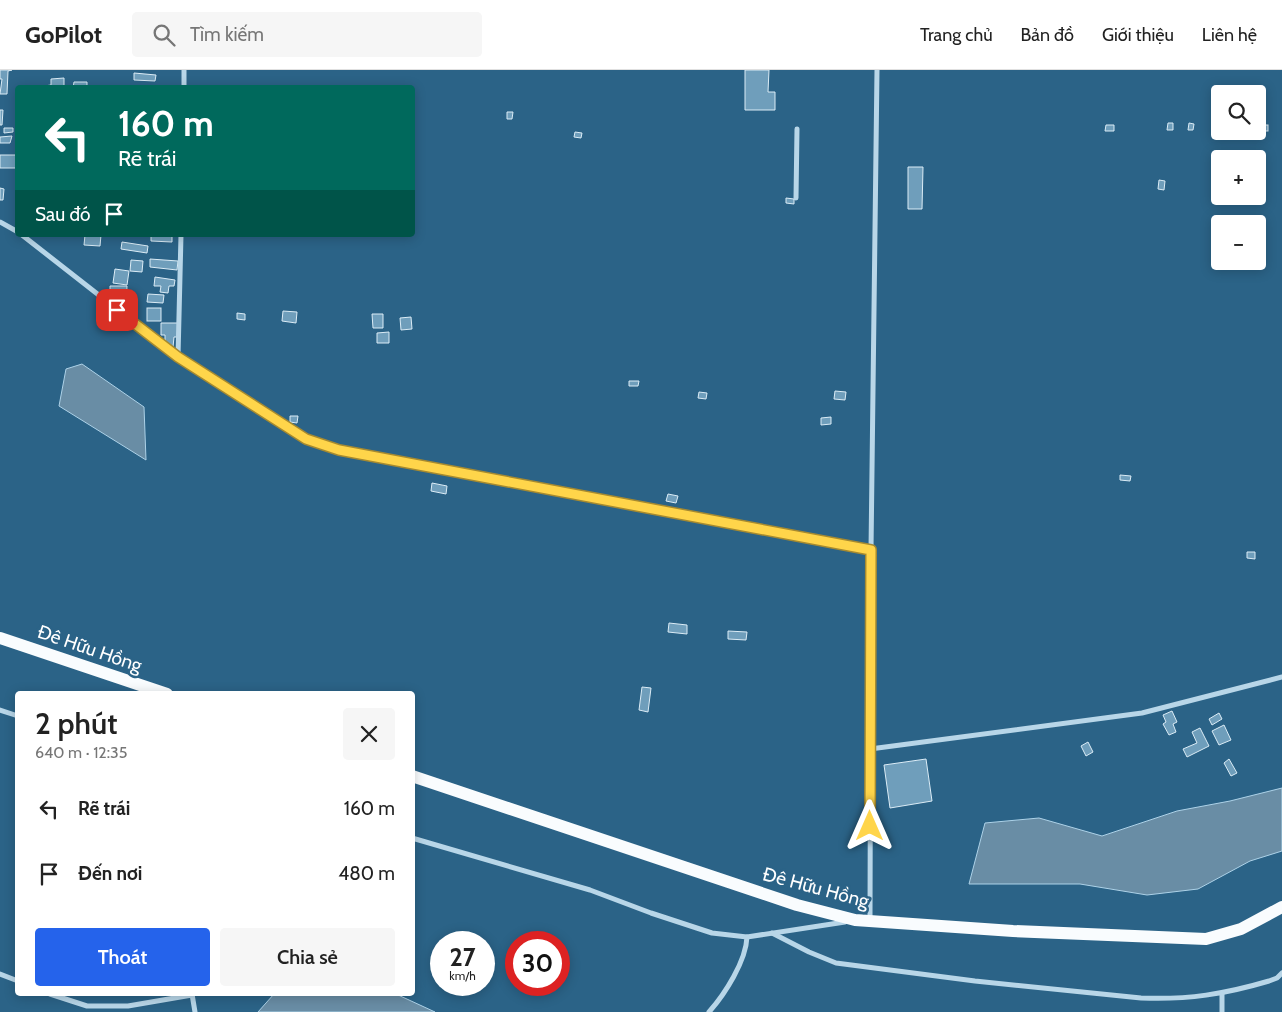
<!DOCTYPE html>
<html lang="vi">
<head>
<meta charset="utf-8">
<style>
	:root { --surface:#fff; --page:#f6f6f6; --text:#222; --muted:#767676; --line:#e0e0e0; --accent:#2563eb }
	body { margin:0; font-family:Cabin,sans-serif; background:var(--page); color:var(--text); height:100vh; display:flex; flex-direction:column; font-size:19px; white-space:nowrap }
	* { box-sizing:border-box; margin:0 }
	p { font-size:16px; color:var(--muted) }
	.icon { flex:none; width:28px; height:28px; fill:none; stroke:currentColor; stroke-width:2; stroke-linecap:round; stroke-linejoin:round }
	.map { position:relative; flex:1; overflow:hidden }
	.side { position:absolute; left:15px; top:621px; width:400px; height:305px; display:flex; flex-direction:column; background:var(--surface); border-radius:5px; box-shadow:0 2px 12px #0003 }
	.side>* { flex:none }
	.top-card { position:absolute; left:15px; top:15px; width:400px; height:152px; border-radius:5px; box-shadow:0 2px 12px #0003; background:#00695c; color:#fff; overflow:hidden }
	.tools { position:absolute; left:1211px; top:15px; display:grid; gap:10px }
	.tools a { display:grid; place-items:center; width:55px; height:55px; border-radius:5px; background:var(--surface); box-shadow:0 2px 12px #0003; font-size:25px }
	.speed { position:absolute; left:430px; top:861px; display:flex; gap:10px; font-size:25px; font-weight:700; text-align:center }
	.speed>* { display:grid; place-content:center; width:65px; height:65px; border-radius:50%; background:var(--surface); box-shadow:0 2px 12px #0003; line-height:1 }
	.speed small { font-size:12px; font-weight:400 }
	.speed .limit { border:8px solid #d22; background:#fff; color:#111 }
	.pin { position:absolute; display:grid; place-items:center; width:42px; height:42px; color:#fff; margin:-21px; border-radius:10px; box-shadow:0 2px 8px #0006 }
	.me { position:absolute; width:55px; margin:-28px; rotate:0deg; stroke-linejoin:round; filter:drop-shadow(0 0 4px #0008) }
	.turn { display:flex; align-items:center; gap:18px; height:105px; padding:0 20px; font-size:22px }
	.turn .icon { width:65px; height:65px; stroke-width:2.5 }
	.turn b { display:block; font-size:35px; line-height:42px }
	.then { display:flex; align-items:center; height:48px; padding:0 20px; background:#0003; gap:10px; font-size:19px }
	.round { display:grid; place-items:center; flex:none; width:52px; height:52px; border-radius:5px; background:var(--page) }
	.overview { display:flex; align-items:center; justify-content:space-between; height:85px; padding:0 20px }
	h1 { font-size:30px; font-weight:600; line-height:38px }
	.action { display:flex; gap:10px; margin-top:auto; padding:10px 20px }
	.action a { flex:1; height:58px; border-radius:5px; background:var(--accent); color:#fff; font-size:20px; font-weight:600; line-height:58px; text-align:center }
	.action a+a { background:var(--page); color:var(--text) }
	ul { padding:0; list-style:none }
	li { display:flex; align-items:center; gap:15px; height:65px; padding:0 20px }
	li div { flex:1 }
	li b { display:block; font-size:19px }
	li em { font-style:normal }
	header { display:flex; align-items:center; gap:30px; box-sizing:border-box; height:70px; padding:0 25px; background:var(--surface); border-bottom:1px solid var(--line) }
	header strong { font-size:24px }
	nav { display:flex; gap:28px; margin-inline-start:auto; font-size:18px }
	.search { width:350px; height:45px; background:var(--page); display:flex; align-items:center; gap:12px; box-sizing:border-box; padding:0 18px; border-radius:5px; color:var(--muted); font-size:19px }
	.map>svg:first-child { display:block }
	.water { fill:#698da5; stroke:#add2e8 }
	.building { fill:#6f9ebb; stroke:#dbecf6 }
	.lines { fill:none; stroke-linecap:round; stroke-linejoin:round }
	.street { stroke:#b8d6e8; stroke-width:5 }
	.primary { stroke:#f9fcfe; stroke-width:12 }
	.route-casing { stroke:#a68a30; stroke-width:12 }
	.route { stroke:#ffd54a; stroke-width:9 }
	.labels { text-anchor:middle; stroke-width:5; stroke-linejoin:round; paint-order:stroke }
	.street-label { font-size:19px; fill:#fff; stroke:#2b6387 }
</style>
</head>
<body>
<header>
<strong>GoPilot</strong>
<div class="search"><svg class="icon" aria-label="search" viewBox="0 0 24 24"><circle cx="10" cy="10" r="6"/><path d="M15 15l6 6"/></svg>Tìm kiếm</div>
<nav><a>Trang chủ</a><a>Bản đồ</a><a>Giới thiệu</a><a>Liên hệ</a></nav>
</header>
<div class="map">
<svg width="1282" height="942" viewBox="0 0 1282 942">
	<rect width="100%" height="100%" fill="#2b6387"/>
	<g class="water">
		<polygon points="82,294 144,337 146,390 59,336 66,299"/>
		<polygon points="1282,718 1282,781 1250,791 1198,819 1147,825 1080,814 969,814 985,753 1039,748 1102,766 1177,741 1230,731"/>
		<polygon points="274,924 396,924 435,942 258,942"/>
	</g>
	<g class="building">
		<polygon points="0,0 12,0 8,1 7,24 0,24 2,9 0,9"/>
		<polygon points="745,0 769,0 768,22 775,22 775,40 745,40"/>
		<polygon points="134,3 156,5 155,11 134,10"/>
		<polygon points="64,8 64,18 44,18 44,16 51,15 51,9"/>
		<polygon points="74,12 87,12 87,18 73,18"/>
		<polygon points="0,40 3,40 2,55 0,55"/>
		<polygon points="507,42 513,42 512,49 507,49"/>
		<polygon points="1168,53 1173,53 1173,60 1167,60"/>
		<polygon points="1189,53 1194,54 1193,60 1188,60"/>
		<polygon points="1106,55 1114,55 1114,61 1105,61"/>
		<rect x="1261" y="55" width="7" height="6"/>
		<polygon points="4,58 13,58 13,62 4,63"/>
		<polygon points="575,62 582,63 581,68 574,67"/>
		<polygon points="12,66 10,73 0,73 0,67"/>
		<rect x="0" y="85" width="18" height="13"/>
		<polygon points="908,97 923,97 922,139 908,139"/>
		<polygon points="1159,110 1165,111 1164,120 1158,119"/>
		<polygon points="0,118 4,119 3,130 0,130"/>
		<polygon points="786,128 794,129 794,134 786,133"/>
		<polygon points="85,165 101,165 100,176 84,175"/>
		<polygon points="151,165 172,165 172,172 151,171"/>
		<polygon points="122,172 148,176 147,183 121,179"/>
		<polygon points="150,189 178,191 177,200 150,197"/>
		<polygon points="131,190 143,191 142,202 130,201"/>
		<polygon points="115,199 129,201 127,215 113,213"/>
		<polygon points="155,207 175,210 174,216 169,216 168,223 160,222 161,216 154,216"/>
		<polygon points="110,216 127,216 126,243 110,232"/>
		<polygon points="148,224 164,225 163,233 147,232"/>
		<rect x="147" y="238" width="14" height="13"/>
		<polygon points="283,241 297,242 296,253 282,251"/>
		<polygon points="237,243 245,244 245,250 237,249"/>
		<polygon points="372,244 383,244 383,258 373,258"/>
		<polygon points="411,247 412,259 401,260 400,248"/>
		<polygon points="161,253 178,253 177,267 174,267 173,277 165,274 165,265 161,265"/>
		<polygon points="389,262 389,273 377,273 377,263"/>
		<polygon points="629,311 639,311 638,316 629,316"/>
		<polygon points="835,321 846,322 845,330 834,329"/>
		<polygon points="699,322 707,323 706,329 698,328"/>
		<polygon points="290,346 298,346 297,353 290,352"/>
		<polygon points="831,347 831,354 821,355 821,348"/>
		<polygon points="1120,405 1131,406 1130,411 1120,410"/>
		<polygon points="432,413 447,416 446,424 431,421"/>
		<polygon points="668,424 678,426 676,433 666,431"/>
		<polygon points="1247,482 1255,482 1255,489 1247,488"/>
		<polygon points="669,553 687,555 687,564 668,562"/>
		<polygon points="728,561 747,562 746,570 728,569"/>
		<polygon points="642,617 651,618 648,642 639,640"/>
		<polygon points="1172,641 1177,652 1173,654 1176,662 1169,665 1163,654 1166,652 1163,645"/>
		<polygon points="1219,643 1222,649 1212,655 1209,649"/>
		<polygon points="1224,655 1231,670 1219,675 1212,661"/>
		<polygon points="1200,658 1209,676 1187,687 1183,679 1197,673 1192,662"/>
		<polygon points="1088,672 1093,682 1086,686 1081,676"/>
		<polygon points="926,689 932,731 890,738 884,695"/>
		<polygon points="1229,689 1237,703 1231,706 1224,693"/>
	</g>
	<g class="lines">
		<g class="street">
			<polyline points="184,18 184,0"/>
			<polyline points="796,128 797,59"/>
			<polyline points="0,152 18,162"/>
			<polyline points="22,165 178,287 306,369 339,380 871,480"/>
			<polyline points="178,287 181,165"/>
			<polyline points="0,640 18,646"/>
			<polyline points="870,679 1142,643 1282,607"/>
			<polyline points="412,768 590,820 651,843 712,863 747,867"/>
			<polyline points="870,851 871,480 877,0"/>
			<path d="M 772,863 L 809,882 L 836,893 L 975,911 L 1141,928 C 1188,930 1225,924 1269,911 L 1277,908 L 1282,903"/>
			<polyline points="0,904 18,911"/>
			<polyline points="1222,923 1222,942"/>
			<polyline points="50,924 87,936 128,936 192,925"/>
			<polyline points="192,924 195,942"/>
			<path d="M 709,942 C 725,924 746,891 747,867 L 845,852"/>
		</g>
		<g class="primary">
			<polyline points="0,568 167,624"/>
			<polyline points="412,706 797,835 855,850 1013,861 1206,869 1241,859 1282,837"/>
		</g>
	</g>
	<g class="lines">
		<g class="route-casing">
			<polyline id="route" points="117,240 178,287 306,369 339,380 871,480 870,756"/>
		</g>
		<use href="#route" class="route"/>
	</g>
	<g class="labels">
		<g class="street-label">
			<text transform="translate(90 578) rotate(19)" y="7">Đê Hữu Hồng</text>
			<text transform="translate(816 817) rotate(15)" y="7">Đê Hữu Hồng</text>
		</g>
	</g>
</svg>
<div class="tools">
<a><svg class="icon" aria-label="search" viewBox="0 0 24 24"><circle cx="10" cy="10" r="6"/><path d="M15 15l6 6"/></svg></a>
<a>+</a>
<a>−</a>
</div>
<div class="speed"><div>27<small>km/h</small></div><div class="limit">30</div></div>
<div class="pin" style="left:117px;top:240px;background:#d93025"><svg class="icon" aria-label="arrive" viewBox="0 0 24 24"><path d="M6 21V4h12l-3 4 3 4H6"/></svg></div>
<svg class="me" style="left:870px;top:756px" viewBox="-20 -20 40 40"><path d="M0-17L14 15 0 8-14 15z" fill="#ffd54a" stroke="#fff" stroke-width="4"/></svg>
<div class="top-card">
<div class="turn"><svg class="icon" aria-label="left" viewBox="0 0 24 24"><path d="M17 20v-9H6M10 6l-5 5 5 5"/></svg><div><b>160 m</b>Rẽ trái</div></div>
<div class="then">Sau đó<svg class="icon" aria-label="arrive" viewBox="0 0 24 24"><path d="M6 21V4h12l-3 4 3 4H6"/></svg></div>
</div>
<section class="side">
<div class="overview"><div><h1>2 phút</h1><p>640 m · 12:35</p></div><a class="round"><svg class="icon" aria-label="close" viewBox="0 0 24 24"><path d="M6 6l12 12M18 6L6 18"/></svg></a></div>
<ul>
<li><svg class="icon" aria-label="left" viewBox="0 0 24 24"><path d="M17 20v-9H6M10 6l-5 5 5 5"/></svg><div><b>Rẽ trái</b></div><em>160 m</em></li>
<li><svg class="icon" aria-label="arrive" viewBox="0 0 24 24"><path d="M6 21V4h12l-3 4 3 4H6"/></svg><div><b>Đến nơi</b></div><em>480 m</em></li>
</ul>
<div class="action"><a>Thoát</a><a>Chia sẻ</a></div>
</section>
</div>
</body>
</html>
